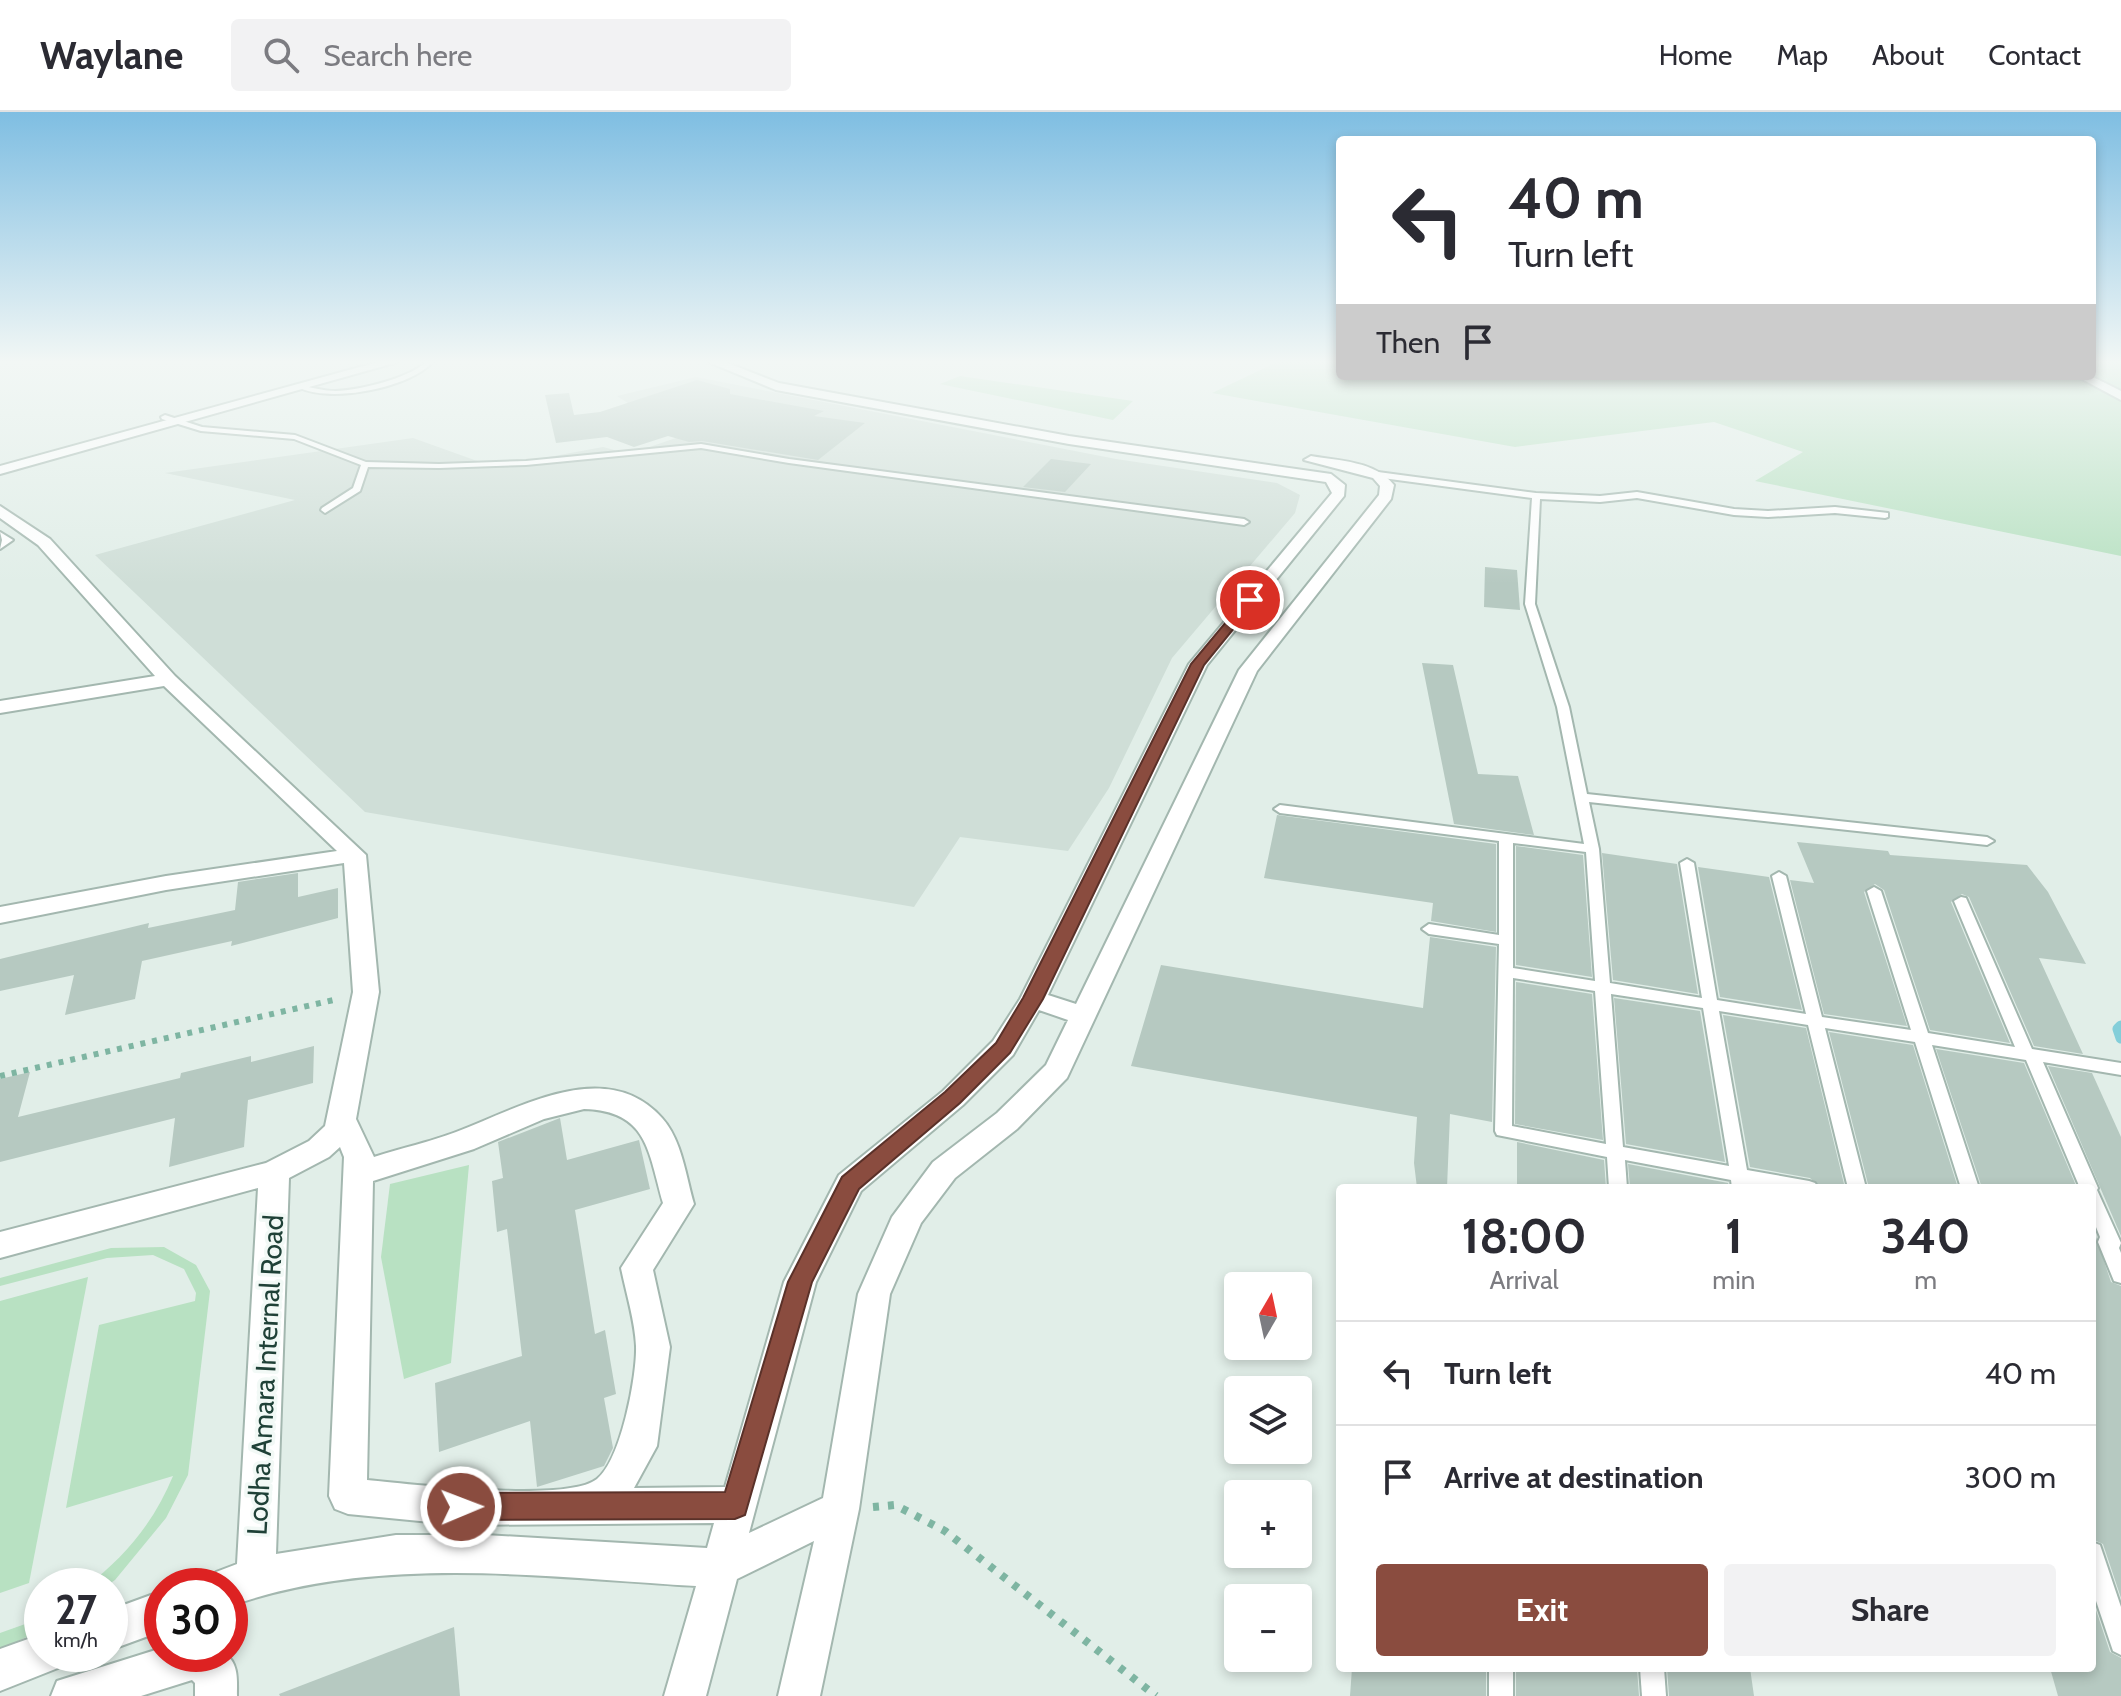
<!DOCTYPE html>
<html lang="en">
<head>
<meta charset="utf-8">
<style>
	:root { --surface:#fff; --page:#f2f2f3; --text:#2b2b33; --muted:#7c7c81; --line:#e1e1e2; --accent:#8a4c3f }
	body { margin:0; font-family:Cabin,sans-serif; background:var(--page); color:var(--text); height:100vh; display:flex; flex-direction:column; font-size:30px; white-space:nowrap }
	* { box-sizing:border-box; margin:0 }
	p { font-size:26px; color:var(--muted) }
	.icon { flex:none; width:44px; height:44px; fill:none; stroke:currentColor; stroke-width:2; stroke-linecap:round; stroke-linejoin:round }
	.map { position:relative; flex:1; overflow:hidden }
	.sheet { position:absolute; left:1336px; top:1072px; width:760px; height:488px; display:flex; flex-direction:column; background:var(--surface); border-radius:8px; box-shadow:0 4px 12px #0003 }
	.sheet>* { flex:none }
	.top-card { position:absolute; left:1336px; top:24px; width:760px; height:244px; border-radius:8px; box-shadow:0 4px 12px #0003; background:#fff; color:var(--text); overflow:hidden }
	.needle { width:52px; rotate:9deg }
	.tools { position:absolute; left:1224px; top:1160px; display:grid; gap:16px }
	.tools a { display:grid; place-items:center; width:88px; height:88px; border-radius:8px; background:var(--surface); box-shadow:0 4px 12px #0003; font-size:40px }
	.speed { position:absolute; left:24px; top:1456px; display:flex; gap:16px; font-size:40px; font-weight:700; text-align:center }
	.speed>* { display:grid; place-content:center; width:104px; height:104px; border-radius:50%; background:var(--surface); box-shadow:0 4px 12px #0003; line-height:1 }
	.speed small { font-size:20px; font-weight:400 }
	.speed .limit { border:12px solid #d22; background:#fff; color:#111 }
	.pin { position:absolute; display:grid; place-items:center; width:68px; height:68px; color:#fff; margin:-34px; border:4px solid #fff; border-radius:50%; box-shadow:0 2px 8px #0007 }
	.me { position:absolute; width:88px; margin:-44px; rotate:89deg; stroke-linejoin:round; filter:drop-shadow(0 0 6px #0008) }
	.turn { display:flex; align-items:center; gap:28px; height:168px; padding:0 40px; font-size:36px }
	.turn .icon { width:104px; height:104px; stroke-width:2.5 }
	.turn b { display:block; font-size:56px; line-height:68px }
	.then { display:flex; align-items:center; height:76px; padding:0 40px; background:#0003; gap:16px; font-size:30px }
	.eta { display:flex; justify-content:space-evenly; align-items:center; height:136px; text-align:center }
	.eta b { font-size:48px; font-weight:800; line-height:56px }
	.action { display:flex; gap:16px; margin-top:auto; padding:16px 40px }
	.action a { flex:1; height:92px; border-radius:8px; background:var(--accent); color:#fff; font-size:32px; font-weight:800; line-height:92px; text-align:center }
	.action a+a { background:var(--page); color:var(--text) }
	ul { padding:0; list-style:none }
	li { display:flex; align-items:center; gap:24px; height:104px; padding:0 40px; border-top:2px solid var(--line) }
	li div { flex:1 }
	li b { display:block; font-size:30px }
	li em { font-style:normal }
	header { display:flex; align-items:center; gap:48px; box-sizing:border-box; height:112px; padding:0 40px; background:var(--surface); border-bottom:2px solid var(--line) }
	header strong { font-size:38px }
	nav { display:flex; gap:44px; margin-inline-start:auto; font-size:28px }
	.search { width:560px; height:72px; background:var(--page); display:flex; align-items:center; gap:20px; box-sizing:border-box; padding:0 28px; border-radius:8px; color:var(--muted); font-size:30px }
	.map>svg:first-child { display:block }
	.built { fill:#cfded7 }
	.green { fill:#b8e1c2 }
	.lines { fill:none; stroke-linecap:round; stroke-linejoin:round }
	.stream { stroke:#83ced9; stroke-width:11 }
	.building { fill:#b6c9c1 }
	.service-casing { stroke:#a3b7af; stroke-width:4 }
	.minor-casing { stroke:#a3b7af; stroke-width:4 }
	.tertiary-casing { stroke:#a3b7af; stroke-width:4 }
	.path-far1 { stroke:#7eb5a2; stroke-width:6; stroke-dasharray:5 7; stroke-linecap:butt }
	.path { stroke:#7eb5a2; stroke-width:8; stroke-dasharray:6 9; stroke-linecap:butt }
	.service { fill:#fff; fill-rule:evenodd }
	.minor { fill:#fff; fill-rule:evenodd }
	.tertiary { fill:#fff; fill-rule:evenodd }
	.route { fill:#8a4c3f; stroke:#5a3129; stroke-width:2 }
	.labels { text-anchor:middle; stroke-width:7; stroke-linejoin:round; paint-order:stroke }
	.near-street-label { font-size:28px; fill:#1f4137; stroke:#f2f9f6 }
</style>
</head>
<body>
<header>
<strong>Waylane</strong>
<div class="search"><svg class="icon" aria-label="search" viewBox="0 0 24 24"><circle cx="10" cy="10" r="6"/><path d="M15 15l6 6"/></svg>Search here</div>
<nav><a>Home</a><a>Map</a><a>About</a><a>Contact</a></nav>
</header>
<div class="map">
<svg width="2121" height="1584" viewBox="0 0 2121 1584">
	<rect width="100%" height="100%" fill="#e1eee8"/>
	<polygon class="built" points="696,265 1116,347 1277,371 1300,383 1295,401 1172,546 1109,676 1068,739 960,725 914,795 365,700 95,443 295,388 165,361 413,326 494,355 603,335 629,342 711,314 654,308 617,284"/>
	<g class="green">
		<polygon points="1277,250 1340,250 1340,264 2092,264 2092,250 2121,250 2121,444 1755,369 1803,340 1714,310 1515,335 1212,281"/>
		<polygon points="960,264 1133,289 1113,308 940,272"/>
		<polygon points="469,1053 451,1251 404,1267 381,1145 390,1072"/>
		<path d="M 164,1135 L 196,1153 L 210,1179 L 188,1363 L 166,1406 L 115,1468 L 106,1474 L 86,1474 C 125,1446 155,1408 173,1364 L 66,1396 L 99,1213 L 195,1189 L 196,1181 L 184,1157 L 153,1143 L 107,1146 L 0,1174 L 0,1166 L 111,1136 Z"/>
		<polygon points="88,1165 29,1471 0,1481 0,1189"/>
		<polygon points="42,1506 42,1518 0,1537 0,1521"/>
	</g>
	<g class="lines">
		<polyline class="stream" points="2121,914 2118,917 2121,926"/>
	</g>
	<g class="building">
		<polygon points="697,268 730,277 730,282 824,299 814,304 865,311 818,348 702,329 689,330 668,324 634,335 607,325 556,331 545,283 569,281 574,303 600,300"/>
		<polygon points="1051,347 1091,352 1065,380 1023,375"/>
		<polygon points="1485,455 1517,458 1520,498 1484,495"/>
		<polygon points="1422,551 1453,553 1478,662 1518,664 1534,723 1454,712"/>
		<polygon points="1277,703 1496,732 1496,820 1431,809 1433,791 1264,766"/>
		<polygon points="1797,730 1888,739 1890,743 2027,753 2048,780 2086,852 2039,846 2083,942 2034,934 1969,785 1962,782 1951,790 2010,931 1930,918 1884,778 1875,772 1864,780 1907,914 1824,902 1790,768 1814,771"/>
		<polygon points="1516,734 1583,743 1592,865 1516,853"/>
		<polygon points="1602,741 1677,752 1698,882 1613,868"/>
		<polygon points="1698,755 1769,765 1802,898 1720,885"/>
		<polygon points="298,761 298,785 338,776 338,806 231,834 232,829 142,849 135,887 65,903 74,863 0,879 0,847 149,811 148,816 235,798 238,770"/>
		<polygon points="1430,825 1496,835 1492,1010 1450,1002 1447,1076 1417,1076 1414,1051 1417,1005 1131,954 1161,853 1423,896"/>
		<polygon points="1516,870 1592,882 1603,1028 1515,1012"/>
		<polygon points="1614,886 1700,899 1725,1050 1626,1032"/>
		<polygon points="1723,903 1806,916 1845,1076 1821,1076 1810,1066 1750,1055"/>
		<polygon points="1829,920 1913,933 1958,1076 1869,1076"/>
		<polygon points="314,934 313,971 248,988 244,1035 169,1055 175,1006 0,1050 0,967 30,960 18,1005 180,966 181,961 251,944 251,950"/>
		<polygon points="1936,937 2024,951 2077,1076 1982,1076"/>
		<polygon points="2048,954 2092,961 2121,1025 2121,1124"/>
		<polygon points="560,1006 567,1048 639,1028 650,1077 575,1098 595,1222 605,1218 616,1282 604,1286 613,1336 604,1354 537,1375 530,1309 439,1340 435,1271 522,1244 507,1117 497,1120 492,1069 503,1066 498,1030"/>
		<polygon points="1517,1030 1604,1048 1606,1076 1517,1076"/>
		<polygon points="1628,1052 1728,1071 1729,1076 1630,1076"/>
		<polygon points="2092,1113 2111,1170 2121,1174 2121,1486 2103,1432 2092,1427"/>
		<polygon points="2092,1486 2110,1540 2121,1546 2121,1584 2058,1584 2050,1556 2092,1556"/>
		<polygon points="454,1515 460,1584 280,1584 279,1582"/>
		<polygon points="1352,1556 1486,1556 1486,1584 1350,1584"/>
		<polygon points="1516,1556 1637,1556 1639,1584 1516,1584"/>
		<polygon points="1667,1556 1750,1556 1754,1584 1669,1584"/>
	</g>
	<g class="lines">
		<g class="service-casing">
			<g id="service">
				<path d="M 426,250 L 433,250 C 409,276 332,291 300,276 L 304,274 C 314,276 325,279 336,279 C 360,278 407,267 426,250 Z"/>
				<polygon points="165,303 202,315 295,323 366,350 439,352 526,349 701,332 789,347 1244,407 1249,410 1244,413 789,351 701,336 526,353 439,356 368,355 360,379 325,401 321,398 322,396 353,376 361,353 294,327 201,319 162,307 161,305"/>
				<path d="M 1378,360 L 1536,381 L 1600,384 L 1637,380 L 1734,397 L 1768,399 L 1835,395 L 1888,401 L 1888,405 L 1885,406 L 1835,401 L 1768,405 L 1734,403 L 1637,386 L 1600,390 L 1540,387 L 1535,492 L 1569,595 L 1587,682 L 1987,725 L 1994,729 L 1987,733 L 1589,690 L 1599,737 L 1610,871 L 1702,886 L 1680,751 L 1687,747 L 1694,751 L 1717,888 L 1806,902 L 1772,764 L 1779,760 L 1786,764 L 1822,905 L 1911,918 L 1867,779 L 1874,775 L 1881,779 L 1928,921 L 2015,935 L 1954,789 L 1961,785 L 1966,786 L 2032,937 L 2121,951 L 2121,963 L 2043,950 L 2098,1076 L 2097,1078 L 2121,1131 L 2119,1136 L 2121,1141 L 2121,1171 L 2114,1169 L 2098,1130 L 2100,1125 L 2092,1105 L 2092,1076 L 2080,1076 L 2026,948 L 1932,933 L 1979,1076 L 1961,1076 L 1915,930 L 1825,916 L 1866,1076 L 1848,1076 L 1808,913 L 1719,899 L 1747,1058 L 1809,1069 L 1815,1071 L 1818,1076 L 1772,1076 L 1749,1072 L 1750,1076 L 1732,1076 L 1731,1068 L 1625,1048 L 1627,1076 L 1609,1076 L 1607,1045 L 1497,1023 L 1495,1019 L 1499,832 L 1429,822 L 1422,817 L 1429,812 L 1499,823 L 1499,729 L 1280,701 L 1274,697 L 1280,693 L 1584,732 L 1557,595 L 1525,492 L 1532,386 L 1375,365 L 1375,361 ZM 1513,731 L 1586,740 L 1595,869 L 1513,856 ZM 1513,866 L 1595,879 L 1606,1032 L 1512,1014 ZM 1611,882 L 1703,896 L 1729,1054 L 1623,1035 Z"/>
				<polygon points="0,420 13,428 0,437 2,428"/>
				<polygon points="2092,1430 2100,1433 2121,1495 2121,1543 2113,1539 2092,1477"/>
				<rect x="1489" y="1556" width="24" height="28"/>
				<polygon points="1640,1556 1664,1556 1666,1584 1642,1584"/>
			</g>
		</g>
		<g class="minor-casing">
			<g id="minor">
				<path d="M 708,250 L 725,250 L 779,271 L 1069,324 L 1331,362 L 1345,373 L 1344,384 L 1207,553 L 1048,883 L 1076,892 L 1239,558 L 1379,383 L 1380,374 L 1373,366 L 1304,348 L 1311,344 C 1340,349 1375,349 1394,373 L 1391,387 L 1257,559 L 1067,966 L 1017,1017 L 955,1066 L 921,1111 L 890,1182 L 859,1397 L 820,1584 L 778,1584 L 814,1429 L 737,1467 L 706,1584 L 664,1584 L 696,1474 C 544,1465 377,1442 230,1494 L 230,1474 L 210,1474 L 216,1460 L 237,1452 L 258,1076 L 0,1146 L 0,1120 L 266,1051 L 309,1029 L 325,1014 L 353,880 L 344,751 L 166,778 L 0,811 L 0,795 L 166,764 L 337,739 L 164,574 L 0,601 L 0,589 L 155,564 L 38,433 L 0,406 L 0,394 L 50,427 L 175,564 L 366,743 L 379,880 L 356,1007 L 374,1045 C 401,1036 430,1030 456,1020 C 518,997 606,943 662,1006 C 682,1028 686,1065 694,1092 L 653,1158 L 670,1235 L 657,1334 L 634,1376 L 725,1375 L 784,1170 L 839,1063 L 943,979 L 993,929 L 1020,887 L 1189,552 L 1332,381 L 1326,370 L 1069,332 L 776,278 ZM 1039,898 L 1068,908 L 1046,953 L 997,1001 L 933,1050 L 892,1105 L 858,1182 L 823,1386 L 749,1421 L 816,1170 L 861,1079 L 963,993 L 1013,943 ZM 584,997 C 648,999 648,1039 663,1091 L 621,1156 C 626,1181 635,1209 636,1234 C 637,1264 621,1348 597,1367 C 567,1391 409,1372 367,1368 L 373,1069 L 474,1037 L 544,1007 ZM 340,1035 L 344,1045 L 329,1384 L 335,1397 L 348,1402 L 461,1413 L 714,1411 L 707,1436 L 485,1423 L 396,1423 L 276,1442 L 289,1066 L 329,1045 Z"/>
				<polygon points="162,1479 162,1519 110,1538 110,1498"/>
				<polygon points="42,1522 42,1542 64,1542 58,1556 0,1579 0,1537"/>
				<path d="M 162,1536 L 162,1542 L 225,1542 C 239,1551 237,1569 237,1584 L 195,1584 L 195,1571 L 192,1568 L 141,1584 L 51,1584 L 57,1569 Z"/>
			</g>
		</g>
		<g class="tertiary-casing">
			<g id="tertiary">
				<polygon points="378,250 398,250 0,362 0,354"/>
				<polygon points="2076,264 2091,264 2121,279 2121,288"/>
			</g>
		</g>
		<polyline class="path-far1" points="0,964 338,887"/>
		<polyline class="path" points="873,1395 895,1393 945,1419 1156,1584"/>
		<use href="#service" class="service"/>
		<use href="#minor" class="minor"/>
		<use href="#tertiary" class="tertiary"/>
	</g>
	<linearGradient id="sky" x2="0" y2="1"><stop stop-color="#7fbee2"/><stop offset="0.53" stop-color="#f2f7f5"/><stop offset="1" stop-color="#f2f7f5" stop-opacity="0"/></linearGradient>
	<rect width="2121" height="472" fill="url(#sky)"/>
	<polygon class="route" points="1246,486 1257,488 1204,553 1043,887 1010,941 960,991 859,1077 812,1170 745,1403 735,1407 461,1408 451,1404 446,1395 451,1385 461,1381 725,1380 788,1170 842,1065 945,980 996,931 1023,886 1191,552"/>
	<g class="labels">
		<g class="near-street-label">
			<text transform="translate(265 1263) rotate(-87)" y="10">Lodha Amara Internal Road</text>
		</g>
	</g>
</svg>
<div class="tools">
<a><svg class="needle" viewBox="-14 -14 28 28"><path d="M0-13l5 13h-10z" fill="#e53935"/><path d="M0 13l5-13h-10z" fill="#7c7c81"/></svg></a>
<a><svg class="icon" aria-label="layers" viewBox="0 0 24 24"><path d="M12 4l9 5-9 5-9-5zM3 14l9 5 9-5"/></svg></a>
<a>+</a>
<a>−</a>
</div>
<div class="speed"><div>27<small>km/h</small></div><div class="limit">30</div></div>
<div class="pin" style="left:1250px;top:488px;background:#d93025"><svg class="icon" aria-label="arrive" viewBox="0 0 24 24"><path d="M6 21V4h12l-3 4 3 4H6"/></svg></div>
<svg class="me" style="left:461px;top:1395px" viewBox="-20 -20 40 40"><circle r="17" fill="#8a4c3f" stroke="#fff" stroke-width="3"/><path d="M0-11L8 9 0 5-8 9z" fill="#fff"/></svg>
<div class="top-card">
<div class="turn"><svg class="icon" aria-label="left" viewBox="0 0 24 24"><path d="M17 20v-9H6M10 6l-5 5 5 5"/></svg><div><b>40 m</b>Turn left</div></div>
<div class="then">Then<svg class="icon" aria-label="arrive" viewBox="0 0 24 24"><path d="M6 21V4h12l-3 4 3 4H6"/></svg></div>
</div>
<section class="sheet">
<div class="eta">
<div><b>18:00</b><p>Arrival</p></div>
<div><b>1</b><p>min</p></div>
<div><b>340</b><p>m</p></div>
</div>
<ul>
<li><svg class="icon" aria-label="left" viewBox="0 0 24 24"><path d="M17 20v-9H6M10 6l-5 5 5 5"/></svg><div><b>Turn left</b></div><em>40 m</em></li>
<li><svg class="icon" aria-label="arrive" viewBox="0 0 24 24"><path d="M6 21V4h12l-3 4 3 4H6"/></svg><div><b>Arrive at destination</b></div><em>300 m</em></li>
</ul>
<div class="action"><a>Exit</a><a>Share</a></div>
</section>
</div>
</body>
</html>
